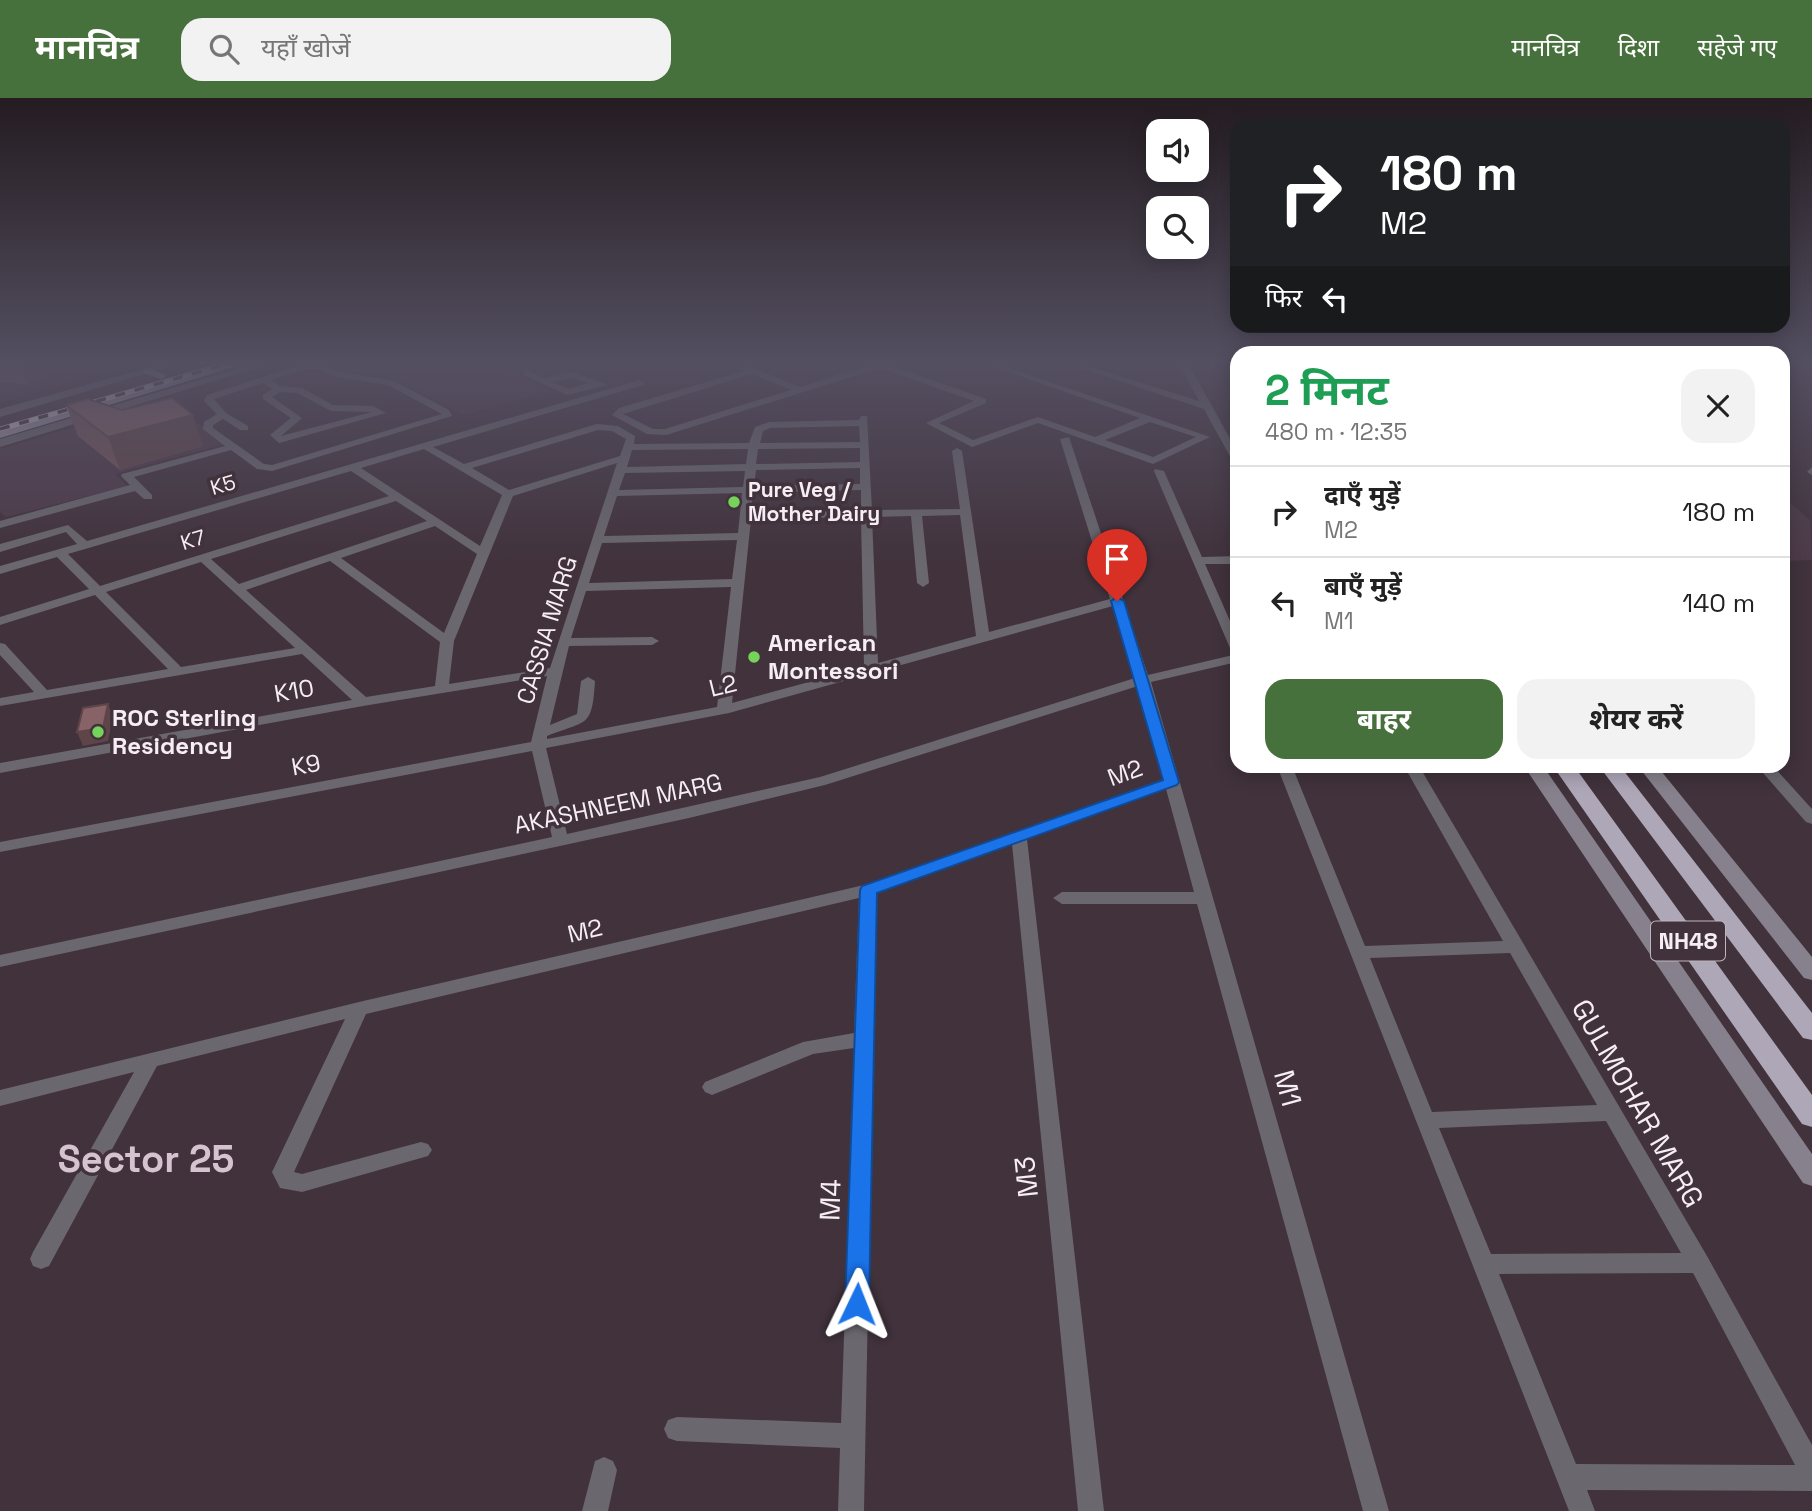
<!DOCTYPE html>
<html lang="hi">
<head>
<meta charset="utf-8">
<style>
	:root { --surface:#fff; --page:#f2f2f2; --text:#222; --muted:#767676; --line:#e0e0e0; --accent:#47713c }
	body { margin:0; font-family:"Space Grotesk","Noto Sans Devanagari",sans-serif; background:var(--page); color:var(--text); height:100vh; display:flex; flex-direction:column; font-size:26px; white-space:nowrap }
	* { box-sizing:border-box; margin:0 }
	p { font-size:23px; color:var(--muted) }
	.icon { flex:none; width:38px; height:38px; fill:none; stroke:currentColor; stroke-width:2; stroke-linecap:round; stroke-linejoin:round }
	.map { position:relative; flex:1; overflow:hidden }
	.sheet { position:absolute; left:1230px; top:248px; width:560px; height:427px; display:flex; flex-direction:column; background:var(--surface); border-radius:21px; box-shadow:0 4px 18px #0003 }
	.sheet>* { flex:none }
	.banner { position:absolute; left:1230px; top:21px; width:560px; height:214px; border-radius:21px; box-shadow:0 4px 18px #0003; background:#202124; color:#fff; overflow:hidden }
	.fabs { position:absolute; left:1146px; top:21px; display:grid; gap:14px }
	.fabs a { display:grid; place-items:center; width:63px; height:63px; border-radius:14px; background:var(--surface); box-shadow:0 4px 18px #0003; font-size:35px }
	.pin { position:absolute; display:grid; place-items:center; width:60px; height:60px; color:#fff; margin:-72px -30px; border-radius:50% 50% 50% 0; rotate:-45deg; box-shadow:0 0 7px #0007 }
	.pin .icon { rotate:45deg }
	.me { position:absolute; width:77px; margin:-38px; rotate:2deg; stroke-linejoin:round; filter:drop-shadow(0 0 5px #0008) }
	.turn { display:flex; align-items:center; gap:24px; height:147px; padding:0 35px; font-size:32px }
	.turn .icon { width:91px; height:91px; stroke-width:2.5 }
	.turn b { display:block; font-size:49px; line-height:60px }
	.then { display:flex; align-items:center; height:66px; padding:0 35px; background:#0003; gap:14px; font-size:26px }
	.round { display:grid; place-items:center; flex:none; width:74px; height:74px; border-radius:21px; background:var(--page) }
	.head { display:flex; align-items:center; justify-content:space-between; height:119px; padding:0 35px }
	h1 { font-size:42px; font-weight:700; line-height:52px; color:#1e9e55 }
	.button { display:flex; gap:14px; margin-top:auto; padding:14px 35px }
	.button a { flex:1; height:80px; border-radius:21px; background:var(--accent); color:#fff; font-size:28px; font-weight:700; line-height:80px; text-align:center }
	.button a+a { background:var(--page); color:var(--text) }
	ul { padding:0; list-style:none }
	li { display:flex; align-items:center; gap:21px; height:91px; padding:0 35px; border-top:2px solid var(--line) }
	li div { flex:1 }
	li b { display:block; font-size:26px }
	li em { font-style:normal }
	header { display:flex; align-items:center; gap:42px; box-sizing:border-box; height:98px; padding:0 35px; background:var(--accent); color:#fff }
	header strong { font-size:33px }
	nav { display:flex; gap:38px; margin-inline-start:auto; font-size:24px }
	.search { width:490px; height:63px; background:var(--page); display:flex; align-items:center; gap:18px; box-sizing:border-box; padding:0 24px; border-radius:21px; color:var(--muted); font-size:26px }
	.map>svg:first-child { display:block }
	.built { fill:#4d3a48 }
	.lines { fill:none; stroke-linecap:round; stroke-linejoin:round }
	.minor { fill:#6a676e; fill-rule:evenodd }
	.tertiary { fill:#6a676e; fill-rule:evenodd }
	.secondary { fill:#86818c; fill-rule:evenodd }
	.primary { fill:#9b95a4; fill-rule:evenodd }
	.trunk { fill:#a49eae; fill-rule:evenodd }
	.motorway { fill:#aea7b8; fill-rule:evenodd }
	.rail-casing { stroke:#dcd1d9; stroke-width:5 }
	.rail { stroke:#41323c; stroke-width:3.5; stroke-dasharray:10; stroke-linecap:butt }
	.wall { fill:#745459 }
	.shaded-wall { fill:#5e4548 }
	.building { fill:#876267; stroke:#5e4548; stroke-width:2 }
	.route { fill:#1a73e8; stroke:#114b97; stroke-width:2 }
	.poi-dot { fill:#75d25b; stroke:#41323c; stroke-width:2.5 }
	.labels { text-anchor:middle; stroke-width:7; stroke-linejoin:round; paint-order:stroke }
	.far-street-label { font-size:21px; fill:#f7edf4; stroke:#41323c }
	.far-poi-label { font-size:21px; font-weight:bold; fill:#f7edf4; stroke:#41323c; text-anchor:start }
	.shield { fill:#41323c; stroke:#c0b5bd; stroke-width:2 }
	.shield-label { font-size:23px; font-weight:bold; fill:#f7edf4 }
	.street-label { font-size:24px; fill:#f7edf4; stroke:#41323c }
	.poi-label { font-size:24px; font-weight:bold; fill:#f7edf4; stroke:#41323c; text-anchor:start }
	.near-street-label { font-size:28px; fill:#f7edf4; stroke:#41323c }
	.near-district-label { font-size:38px; font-weight:bold; fill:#d5c3cf; stroke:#41323c }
</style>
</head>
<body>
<header>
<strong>मानचित्र</strong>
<div class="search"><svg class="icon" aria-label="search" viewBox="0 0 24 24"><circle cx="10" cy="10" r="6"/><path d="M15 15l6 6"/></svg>यहाँ खोजें</div>
<nav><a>मानचित्र</a><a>दिशा</a><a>सहेजे गए</a></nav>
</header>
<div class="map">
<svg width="1812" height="1413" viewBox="0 0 1812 1413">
	<rect width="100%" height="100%" fill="#41323c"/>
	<g class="built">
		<polygon points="0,267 125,267 0,305"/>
		<polygon points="338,267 497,267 549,293 464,317 380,273 359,278"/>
		<polygon points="108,319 140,340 198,325 227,346 115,376 128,388 6,419 0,413 0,351"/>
		<polygon points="1783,399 1810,422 1812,462 1783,463"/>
	</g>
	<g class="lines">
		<g class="minor">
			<path d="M 300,267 L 324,267 L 339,274 L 394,283 L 449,312 L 452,318 L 272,373 L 257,371 L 231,352 L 134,379 L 152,397 L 152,401 L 144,401 L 135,393 L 0,430 L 0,423 L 130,387 L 121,378 L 122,376 L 225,348 L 203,331 L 204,324 L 217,316 L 204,303 L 207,297 ZM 307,271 L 318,271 L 337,279 L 388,287 L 442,316 L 272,367 L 264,366 L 213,330 L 213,327 L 223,321 L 240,332 L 248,332 L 248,328 L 226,315 L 214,301 L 263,285 L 272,291 L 263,297 L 263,301 L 291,320 L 270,337 L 279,345 L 386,315 L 373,308 L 333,307 L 302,290 L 280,288 L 271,282 ZM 280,294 L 297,295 L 331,313 L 372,314 L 281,338 L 302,320 L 272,299 Z"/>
			<path d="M 744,267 L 800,289 L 870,267 L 890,267 L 986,301 L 986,305 L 939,325 L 973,342 L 1038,319 L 1095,339 L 1140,320 L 988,267 L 1001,267 L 1210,339 L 1153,366 L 1038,325 L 972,349 L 926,325 L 974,303 L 880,270 L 666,337 L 647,336 L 612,317 L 619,310 L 743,273 L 739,270 ZM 752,276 L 791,292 L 665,331 L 653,331 L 623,316 ZM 1150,324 L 1196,339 L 1153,359 L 1105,342 Z"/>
			<polygon points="1072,267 1085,267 1199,303 1180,267 1189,267 1237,353 1237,365 1232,362 1204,311"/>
			<path d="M 527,272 L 544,280 L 573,274 L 608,287 L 567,297 L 524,277 L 522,275 ZM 572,280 L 588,285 L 568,291 L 553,284 Z"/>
			<path d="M 640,282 L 645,285 L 643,287 L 433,349 L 464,366 L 597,326 L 618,328 L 635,338 L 634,346 L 749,345 L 755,329 L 769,324 L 859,322 L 861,318 L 867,318 L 872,412 L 960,411 L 952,353 L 957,350 L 962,353 L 989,534 L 1110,501 L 1060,341 L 1069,339 L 1148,577 L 1233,557 L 1154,373 L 1155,371 L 1164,373 L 1202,459 L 1237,458 L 1237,466 L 1205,466 L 1237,539 L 1237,564 L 1151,584 L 1389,1413 L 1363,1413 L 1197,806 L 1062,806 L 1053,800 L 1062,794 L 1194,794 L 1166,691 L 1027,741 L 1104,1413 L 1078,1413 L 1012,746 L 876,795 L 864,1413 L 838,1413 L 840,1350 L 677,1343 L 668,1340 L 664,1331 L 668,1322 L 677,1319 L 841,1325 L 854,950 L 813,956 L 712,997 L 705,994 L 702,989 L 705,984 L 803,944 L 854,935 L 859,800 L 366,916 L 294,1074 L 302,1076 L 421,1044 L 428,1046 L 432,1052 L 428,1058 L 302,1094 L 280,1090 L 272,1074 L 345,921 L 157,968 L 49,1168 L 41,1171 L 33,1168 L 30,1161 L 33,1154 L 134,974 L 0,1008 L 0,992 L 359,904 L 864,787 L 1163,682 L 1138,588 L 825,687 L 689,720 L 0,869 L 0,857 L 552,739 L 532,653 L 0,754 L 0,744 L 531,644 L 547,578 L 363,608 L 0,675 L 0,665 L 352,602 L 302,556 L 0,608 L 0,600 L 34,594 L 0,557 L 0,545 L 5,546 L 47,592 L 168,571 L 95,497 L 0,527 L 0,519 L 89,491 L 57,459 L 0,476 L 0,468 L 77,446 L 66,434 L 0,454 L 0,446 L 68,427 L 87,443 ZM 859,328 L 860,344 L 760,345 L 763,333 L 770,330 ZM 598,332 L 612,333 L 626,341 L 620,358 L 509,392 L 472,370 ZM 860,350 L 860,364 L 756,366 L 758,351 ZM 424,351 L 502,397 L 480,448 L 361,370 ZM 748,351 L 746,366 L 627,369 L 632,352 ZM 617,365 L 550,570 L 449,586 L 454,543 L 513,398 ZM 860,370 L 860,386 L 754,388 L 756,372 ZM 351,373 L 389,398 L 100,488 L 68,456 ZM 745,373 L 743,389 L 619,392 L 625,375 ZM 861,392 L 861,413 L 751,414 L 753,395 ZM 742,395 L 738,435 L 604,438 L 617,398 ZM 396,403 L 427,423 L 239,486 L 211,461 ZM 960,417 L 976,538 L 878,565 L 872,419 L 911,418 L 917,485 L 923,489 L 929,485 L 922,418 ZM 861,419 L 864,569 L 732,605 L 751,421 ZM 435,428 L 477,456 L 444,535 L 341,460 ZM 737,442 L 732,481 L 589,485 L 602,445 ZM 330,463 L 440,544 L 435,588 L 366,599 L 246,492 ZM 201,464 L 295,550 L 181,569 L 106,494 ZM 731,489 L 717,609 L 547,641 L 547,638 C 588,622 592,630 595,583 L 588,579 L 581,583 L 577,616 L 550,627 L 569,548 L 652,547 L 659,543 L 652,539 L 571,540 L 586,493 ZM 1113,508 L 1135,580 L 820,679 L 567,736 L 546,650 L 729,615 Z"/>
			<polygon points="1812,369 1812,377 1807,374"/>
			<path d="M 1277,668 L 1292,668 L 1365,848 L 1503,843 L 1404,668 L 1419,668 L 1707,1158 L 1812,1347 L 1812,1393 L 1587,1392 L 1595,1413 L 1569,1413 ZM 1510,855 L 1597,1007 L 1432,1014 L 1370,860 ZM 1606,1023 L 1681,1155 L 1491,1156 L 1439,1030 ZM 1693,1175 L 1795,1367 L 1576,1366 L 1499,1176 Z"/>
			<polygon points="1757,668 1773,668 1812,711 1812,726 1806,724"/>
			<polygon points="604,1359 613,1363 617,1372 608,1413 582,1413 595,1363"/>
		</g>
		<g class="tertiary">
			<polygon points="158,267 175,267 0,319 0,311"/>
			<polygon points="249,267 266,267 0,349 0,341"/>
		</g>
		<g class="secondary">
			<polygon points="1524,668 1543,668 1812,1056 1812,1088 1803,1085"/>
			<polygon points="1638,668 1657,668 1812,859 1812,882 1804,880"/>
		</g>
		<polygon class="primary" points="144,271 152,271 167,278 161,281 144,275"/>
		<polygon class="trunk" points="224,267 241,267 0,340 0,332"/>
		<g class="motorway">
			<polygon points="1553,668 1574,668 1812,997 1812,1029 1802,1026"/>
			<polygon points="1599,668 1620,668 1812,915 1812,942 1803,940"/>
		</g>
		<g class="rail-casing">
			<polyline id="rail" points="0,331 223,267"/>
		</g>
		<use href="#rail" class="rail"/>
	</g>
	<g class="wall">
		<polygon points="0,267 43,267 47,276 28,287 0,284"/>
		<polygon points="66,307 203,348 120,372 78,338"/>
	</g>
	<g class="shaded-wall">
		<polygon points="20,267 43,267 47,276 28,287"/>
		<polygon points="193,317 203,348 120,372 108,339"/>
		<polygon points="108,606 113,619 108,643 83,648 77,634"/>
	</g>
	<g class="building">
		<polygon points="172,300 193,317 108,339 66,307 88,301 122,312"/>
		<polygon points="108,606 103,630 77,634 83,610"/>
	</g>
	<linearGradient id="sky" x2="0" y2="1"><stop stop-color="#241c21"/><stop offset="0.57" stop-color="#544f61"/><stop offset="1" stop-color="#544f61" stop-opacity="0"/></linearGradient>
	<rect width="1812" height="465" fill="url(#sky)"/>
	<polygon class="route" points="1117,499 1124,503 1179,684 1177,687 877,795 869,1206 865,1213 857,1216 849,1213 845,1206 860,792 862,788 1163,682 1111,503"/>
	<g class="poi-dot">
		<circle cx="734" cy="404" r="7"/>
		<circle cx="754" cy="559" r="7"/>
		<circle cx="98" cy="634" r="7"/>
	</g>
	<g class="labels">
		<g class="far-street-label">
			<text transform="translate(223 387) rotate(-16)" y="7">K5</text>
			<text transform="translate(193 442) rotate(-17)" y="7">K7</text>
		</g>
		<g class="far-poi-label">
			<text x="748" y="399">Pure Veg /<tspan x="748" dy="24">Mother Dairy</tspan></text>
		</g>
		<rect class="shield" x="1651" y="823.5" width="74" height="39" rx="5"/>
		<g class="shield-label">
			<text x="1688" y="851">NH48</text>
		</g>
		<g class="street-label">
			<text transform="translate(547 532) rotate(-73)" y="8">CASSIA MARG</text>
			<text transform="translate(723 588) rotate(-14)" y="8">L2</text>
			<text transform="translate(294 593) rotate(-10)" y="8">K10</text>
			<text transform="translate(306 667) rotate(-10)" y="8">K9</text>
			<text transform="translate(1125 675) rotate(-20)" y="8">M2</text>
			<text transform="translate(618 706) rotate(-12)" y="8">AKASHNEEM MARG</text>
			<text transform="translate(585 833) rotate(-13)" y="8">M2</text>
		</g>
		<g class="poi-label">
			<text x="768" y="553">American<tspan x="768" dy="28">Montessori</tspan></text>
			<text x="112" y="628">ROC Sterling<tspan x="112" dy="28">Residency</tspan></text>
		</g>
		<g class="near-street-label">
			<text transform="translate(1288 990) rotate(75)" y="10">M1</text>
			<text transform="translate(1638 1005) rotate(60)" y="10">GULMOHAR MARG</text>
			<text transform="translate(1026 1079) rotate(-96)" y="10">M3</text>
			<text transform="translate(830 1102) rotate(-88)" y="10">M4</text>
		</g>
		<g class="near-district-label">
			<text x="146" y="1074">Sector 25</text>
		</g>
	</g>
</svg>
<div class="fabs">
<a><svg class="icon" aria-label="sound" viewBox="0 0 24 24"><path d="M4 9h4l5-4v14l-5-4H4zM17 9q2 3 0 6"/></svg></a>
<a><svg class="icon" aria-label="search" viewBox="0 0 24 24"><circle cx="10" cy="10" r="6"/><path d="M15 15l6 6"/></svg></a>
</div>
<div class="pin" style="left:1117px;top:503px;background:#d93025"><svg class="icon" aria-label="arrive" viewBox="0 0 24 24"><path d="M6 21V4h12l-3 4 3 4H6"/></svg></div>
<svg class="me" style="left:857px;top:1206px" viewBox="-20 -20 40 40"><path d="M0-17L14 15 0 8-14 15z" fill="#1a73e8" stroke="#fff" stroke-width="4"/></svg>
<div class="banner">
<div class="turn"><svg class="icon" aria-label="right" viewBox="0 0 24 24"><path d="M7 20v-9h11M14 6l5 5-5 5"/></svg><div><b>180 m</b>M2</div></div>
<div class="then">फिर<svg class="icon" aria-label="left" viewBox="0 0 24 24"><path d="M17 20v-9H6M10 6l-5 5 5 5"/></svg></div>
</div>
<section class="sheet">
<div class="head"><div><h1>2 मिनट</h1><p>480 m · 12:35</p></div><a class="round"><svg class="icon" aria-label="close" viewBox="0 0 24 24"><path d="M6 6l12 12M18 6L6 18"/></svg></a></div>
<ul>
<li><svg class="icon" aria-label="right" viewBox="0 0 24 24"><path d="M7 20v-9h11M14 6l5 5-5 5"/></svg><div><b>दाएँ मुड़ें</b><p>M2</p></div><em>180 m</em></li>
<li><svg class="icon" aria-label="left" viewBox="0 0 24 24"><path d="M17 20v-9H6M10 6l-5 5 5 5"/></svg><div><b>बाएँ मुड़ें</b><p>M1</p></div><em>140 m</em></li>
</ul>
<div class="button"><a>बाहर</a><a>शेयर करें</a></div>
</section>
</div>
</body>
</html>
